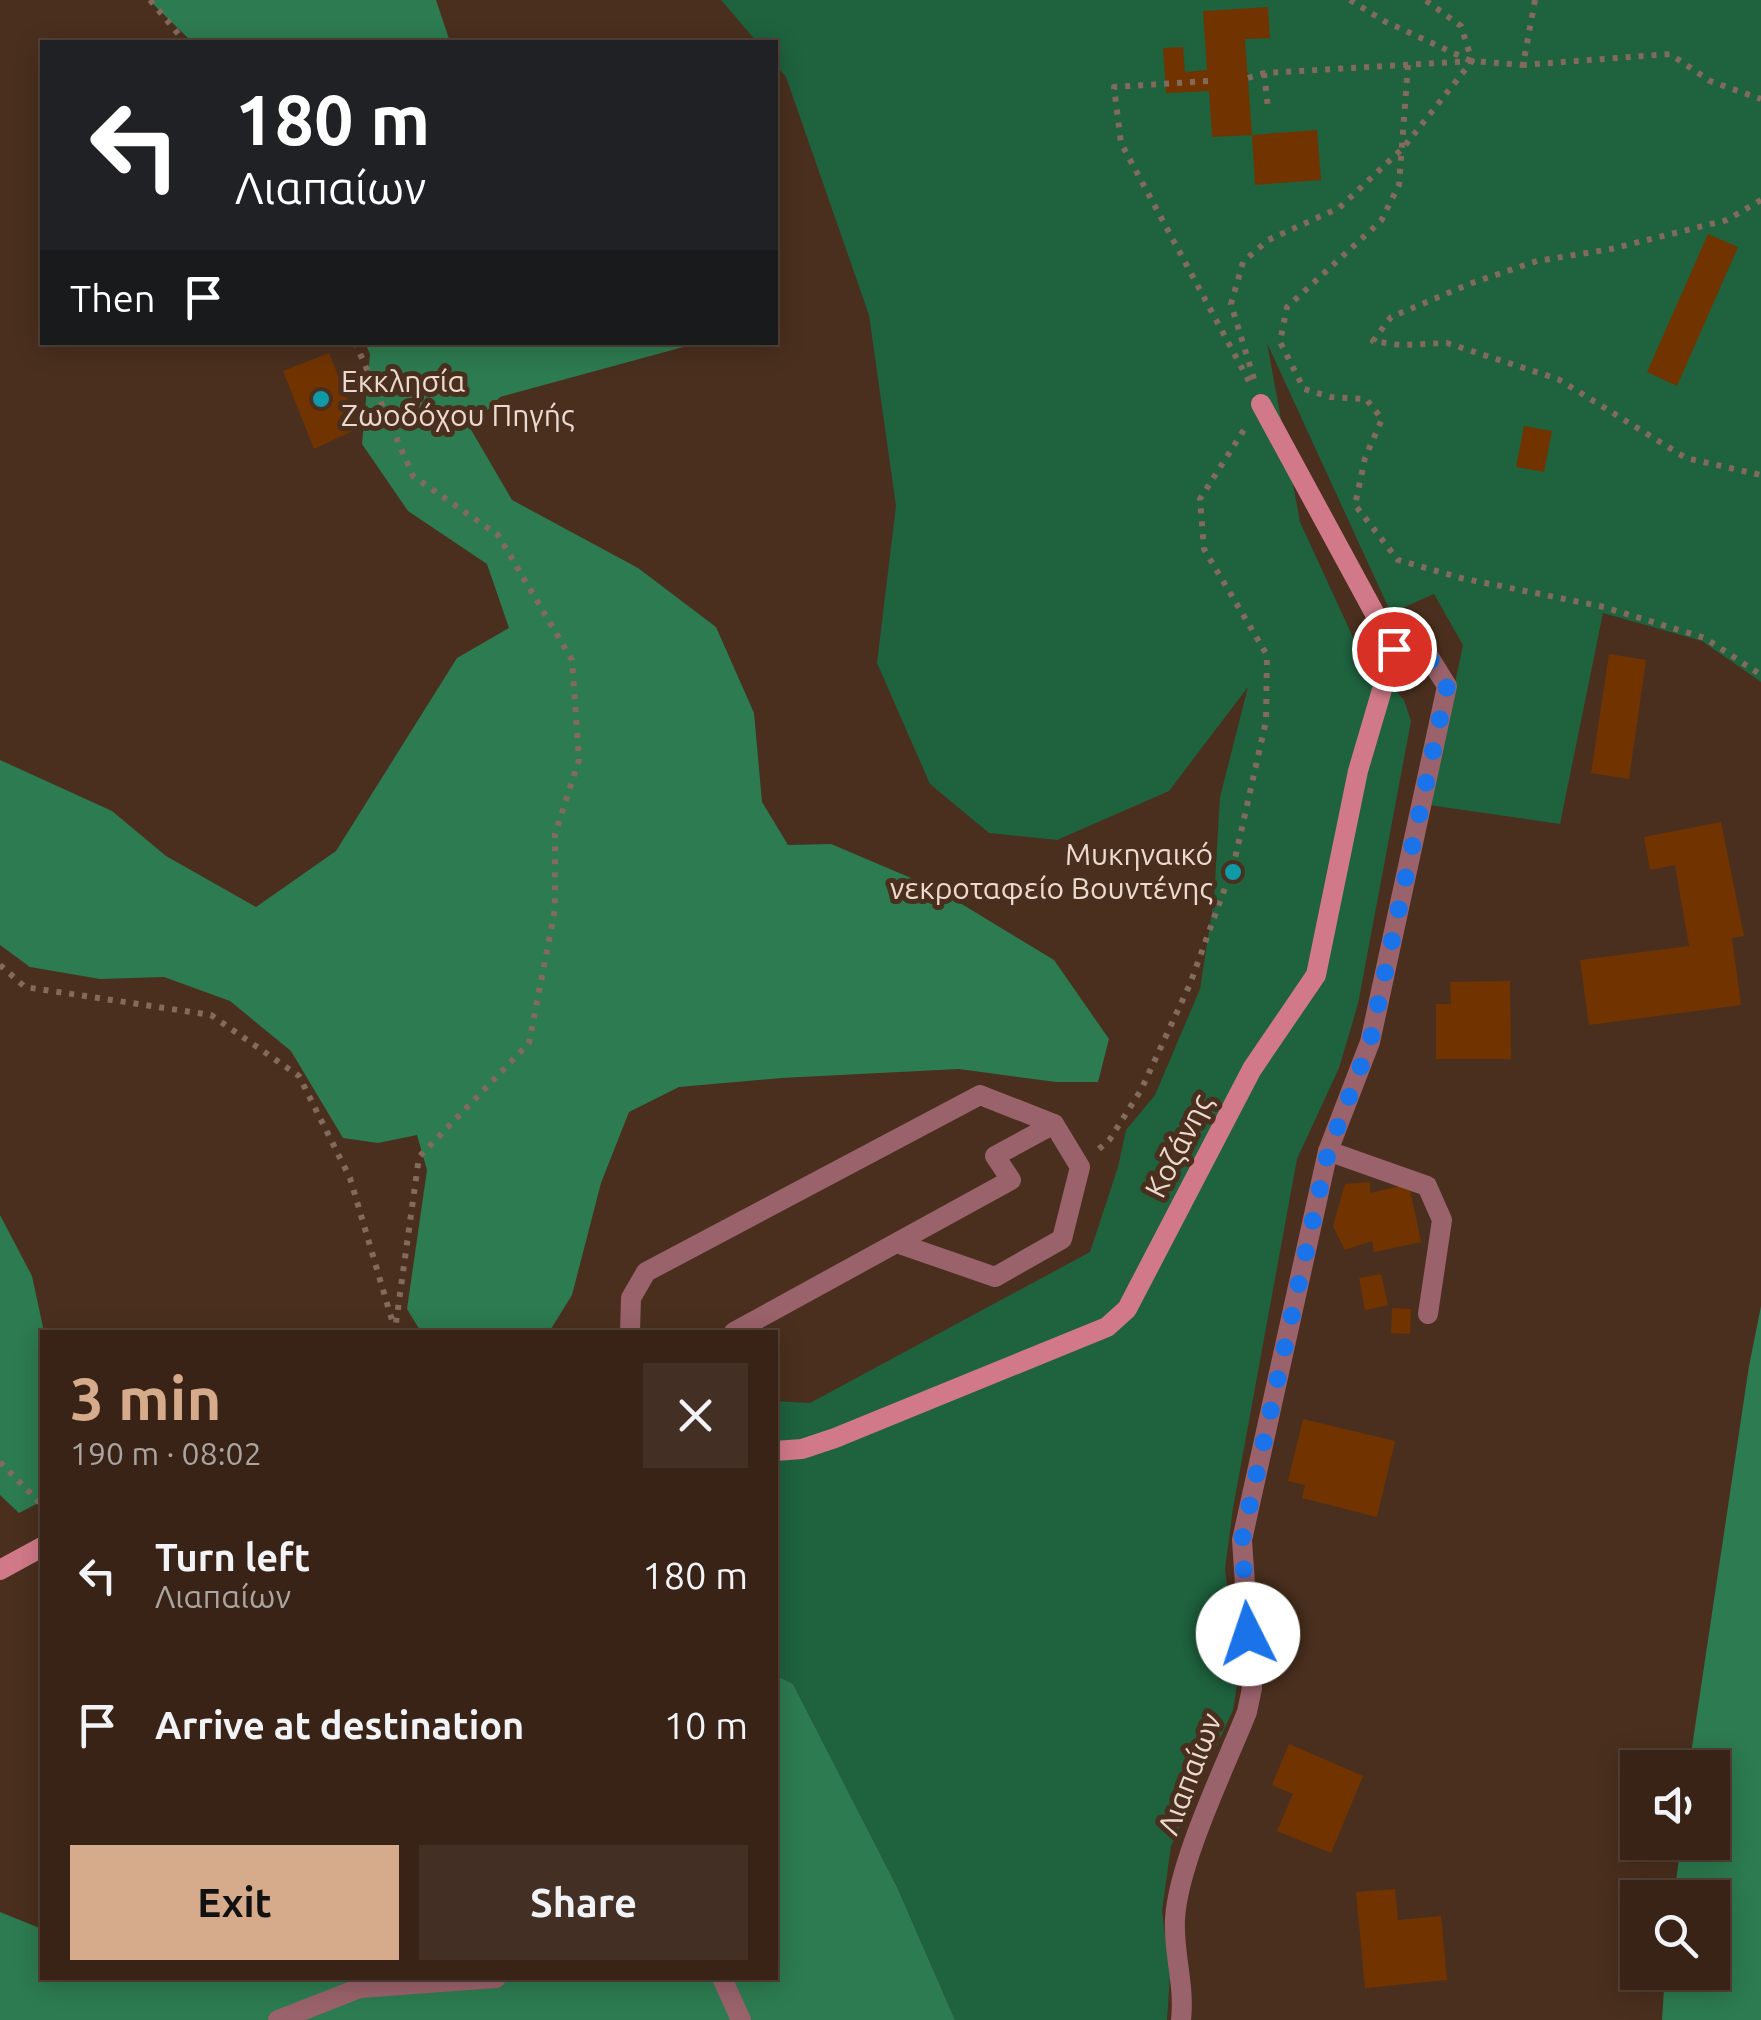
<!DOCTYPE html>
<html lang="en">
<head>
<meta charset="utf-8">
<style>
	:root { --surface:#382316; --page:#432f23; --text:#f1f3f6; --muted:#aba4a1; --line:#524035; --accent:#d6ab8b }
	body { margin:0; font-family:Ubuntu,sans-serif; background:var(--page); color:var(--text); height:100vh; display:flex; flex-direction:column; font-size:38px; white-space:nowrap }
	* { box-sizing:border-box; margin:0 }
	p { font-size:32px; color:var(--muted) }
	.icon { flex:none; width:55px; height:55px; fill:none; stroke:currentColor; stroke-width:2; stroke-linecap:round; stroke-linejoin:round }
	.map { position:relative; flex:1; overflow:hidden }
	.panel { position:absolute; left:40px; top:1330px; width:738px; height:650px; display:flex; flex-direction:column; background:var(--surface); border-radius:0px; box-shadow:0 5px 25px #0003,0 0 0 2px var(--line) }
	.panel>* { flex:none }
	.banner { position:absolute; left:40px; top:40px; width:738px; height:305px; border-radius:0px; box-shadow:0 5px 25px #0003,0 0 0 2px var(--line); background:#202124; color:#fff; overflow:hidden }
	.buttons { position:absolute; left:1620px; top:1750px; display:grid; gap:20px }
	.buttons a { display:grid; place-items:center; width:110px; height:110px; border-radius:0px; background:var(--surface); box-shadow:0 5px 25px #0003,0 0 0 2px var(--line); font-size:50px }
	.pin { position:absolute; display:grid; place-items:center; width:85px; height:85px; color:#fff; margin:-42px; border:5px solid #fff; border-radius:50%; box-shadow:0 2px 10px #0007 }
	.me { position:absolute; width:110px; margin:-55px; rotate:356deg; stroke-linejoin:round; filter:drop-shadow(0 0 8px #0008) }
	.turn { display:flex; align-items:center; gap:35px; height:210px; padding:0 30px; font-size:45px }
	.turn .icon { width:130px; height:130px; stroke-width:2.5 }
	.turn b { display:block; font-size:70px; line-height:85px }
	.then { display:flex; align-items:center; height:95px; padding:0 30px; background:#0003; gap:20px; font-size:38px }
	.round { display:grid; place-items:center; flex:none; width:105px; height:105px; border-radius:0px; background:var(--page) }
	.summary { display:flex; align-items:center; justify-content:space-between; height:170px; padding:0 30px }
	h1 { font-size:60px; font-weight:700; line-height:75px; color:var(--accent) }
	.cta { display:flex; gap:20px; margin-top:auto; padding:20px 30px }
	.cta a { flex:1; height:115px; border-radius:0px; background:var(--accent); color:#111; font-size:40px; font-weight:700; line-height:115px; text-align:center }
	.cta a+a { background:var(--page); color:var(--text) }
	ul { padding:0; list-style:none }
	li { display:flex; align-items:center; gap:30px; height:150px; padding:0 30px }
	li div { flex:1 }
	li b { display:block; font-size:38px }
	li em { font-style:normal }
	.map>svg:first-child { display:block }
	.green { fill:#1e623e }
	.forest { fill:#2d7b50 }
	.building { fill:#713401 }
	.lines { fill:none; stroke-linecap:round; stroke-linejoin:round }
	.path { stroke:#826a5c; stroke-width:6; stroke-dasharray:5 8; stroke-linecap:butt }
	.lane { stroke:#9a626b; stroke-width:20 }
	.street { stroke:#9a626b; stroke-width:20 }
	.secondary { stroke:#d17988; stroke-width:20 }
	.route { stroke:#1a73e8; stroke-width:18; stroke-dasharray:0 32.4 }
	.culture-dot { fill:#0f9aa8; stroke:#4a2f1e; stroke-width:4 }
	.labels { text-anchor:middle; stroke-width:10; stroke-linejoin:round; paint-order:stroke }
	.poi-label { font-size:30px; fill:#ecdad0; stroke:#4a2f1e; text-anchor:start }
	.street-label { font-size:30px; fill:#ecdad0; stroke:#4a2f1e }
</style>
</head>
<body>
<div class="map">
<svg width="1761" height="2020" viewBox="0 0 1761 2020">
	<rect width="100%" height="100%" fill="#4a2f1e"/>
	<polygon class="green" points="721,0 1761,0 1761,682 1702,641 1603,613 1560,824 1429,805 1463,645 1434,594 1391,613 1267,343 1300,522 1357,646 1404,700 1411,721 1358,1004 1339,1068 1297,1159 1233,1508 1225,1569 1238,1678 1233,1710 1171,1846 1162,1911 1170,1975 1167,2020 955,2020 897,1887 793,1684 775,1675 775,1401 810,1403 1090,1252 1118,1167 1126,1130 1155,1095 1200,989 1214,899 1220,797 1248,687 1169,791 1057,840 989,833 930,784 877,663 896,506 869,315 786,77 775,64 775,42 757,42"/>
	<g class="forest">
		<polygon points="149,0 436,0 450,42 192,42"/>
		<polygon points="365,343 698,343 500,397 470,428 512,500 638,568 716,627 754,713 762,802 788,845 831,844 937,889 1054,960 1109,1039 1098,1082 1056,1082 959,1069 781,1078 679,1087 629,1112 601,1183 572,1295 549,1332 421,1332 407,1309 427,1170 417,1135 378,1143 343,1138 291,1051 230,1001 164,977 100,979 30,967 0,945 0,760 112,811 166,856 256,907 336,851 457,658 509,628 487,564 408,511 362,444 370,354"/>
		<polygon points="0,1215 32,1276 44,1332 42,1501 19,1513 0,1495"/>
		<polygon points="1761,1306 1761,2020 1662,2020 1665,1973 1712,1972 1712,1898 1674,1897 1681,1843 1712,1842 1712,1768 1689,1767 1749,1366"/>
		<polygon points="775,1675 793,1684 897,1887 955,2020 0,2020 0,1912 42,1929 42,1978 775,1978"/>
	</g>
	<g class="building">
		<polygon points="1268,7 1270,38 1245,39 1252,135 1317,130 1321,180 1255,185 1252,135 1212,137 1209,91 1166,93 1163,48 1183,47 1185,72 1207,70 1203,11"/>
		<polygon points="1708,234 1738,247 1677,386 1647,372"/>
		<polygon points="329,353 359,428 314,449 283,371"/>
		<polygon points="1524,426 1552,431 1544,472 1516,467"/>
		<polygon points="1609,654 1646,660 1629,779 1591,773"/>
		<polygon points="1721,822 1744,936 1732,938 1741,1005 1589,1025 1580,960 1689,946 1675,865 1650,870 1644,837"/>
		<polygon points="1510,981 1511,1059 1436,1059 1436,1004 1451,1004 1450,982"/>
		<polygon points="1370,1182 1370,1193 1409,1184 1421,1242 1374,1252 1372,1241 1345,1250 1333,1226 1345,1184"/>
		<polygon points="1381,1274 1388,1305 1365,1310 1359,1278"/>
		<polygon points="1392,1308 1411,1309 1410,1334 1391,1333"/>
		<polygon points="1303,1419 1395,1441 1377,1517 1302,1498 1305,1485 1288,1481"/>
		<polygon points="1289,1744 1363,1776 1331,1853 1277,1831 1293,1794 1272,1785"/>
		<polygon points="1395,1889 1398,1920 1441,1916 1447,1980 1365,1988 1356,1892"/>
	</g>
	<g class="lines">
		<g class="path">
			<polyline points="150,0 185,42"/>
			<polyline points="1350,0 1384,21 1471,61"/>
			<polyline points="1535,0 1523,65 1670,54 1710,81 1761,99"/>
			<polyline points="1408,65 1399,185 1381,221 1287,307 1280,342 1304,389 1331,397 1366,399 1382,419 1365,458 1355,505 1398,560 1461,578 1604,607 1705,638 1761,675"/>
			<polyline points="1264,73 1268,108"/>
			<polyline points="1248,78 1264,73 1472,61 1523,65"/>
			<polyline points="1208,81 1114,87 1121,143 1250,383"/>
			<polyline points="1761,200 1727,220 1611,249 1537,261 1472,283 1391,317 1373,341 1400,345 1447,343 1558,379 1686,458 1761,475"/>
			<polyline points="355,342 413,476 498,535 572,660 579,760 555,834 555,909 529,1043 419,1157 395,1330"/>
			<polyline points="1254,379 1231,304 1243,262 1268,240 1339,208 1403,148 1472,61 1461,26 1425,0"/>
			<polyline points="0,965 25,987 211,1015 299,1076 350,1178 394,1327"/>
			<polyline points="1099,1149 1110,1139 1141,1090 1190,984 1234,863 1266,721 1267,655 1204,549 1200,499 1245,428"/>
			<polyline points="0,1462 42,1505"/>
		</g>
		<g class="lane">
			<polyline points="1328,1151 1427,1186 1442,1220 1428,1314"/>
			<polyline points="897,1243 995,1277 1062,1239 1080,1167 1054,1124"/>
			<polyline points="630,1332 631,1298 646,1272 980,1095 1054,1124 995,1156 1011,1180 734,1332"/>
		</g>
		<g class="street">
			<polyline points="722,1978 741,2020"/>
			<polyline points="278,2020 360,1988 496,1978"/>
			<path d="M 1181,2020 C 1185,1984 1173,1953 1175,1919 C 1178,1863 1225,1767 1247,1712 L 1252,1688 L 1242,1540 L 1328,1151 L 1370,1042 L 1447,686 L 1429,657 L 1413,645 L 1394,649"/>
		</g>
		<g class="secondary">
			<polyline points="775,1451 802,1449 835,1438 1107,1327 1127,1309 1252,1069 1316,975 1358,771 1394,649 1261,404"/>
			<polyline points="0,1570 42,1547"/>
		</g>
	</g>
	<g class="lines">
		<polyline class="route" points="1248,1634 1242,1540 1328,1152 1370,1042 1447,686 1429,657 1413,646 1394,649"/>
	</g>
	<g class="culture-dot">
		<circle cx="321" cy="399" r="10"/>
		<circle cx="1233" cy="872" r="10"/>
	</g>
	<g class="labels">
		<g class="poi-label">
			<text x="341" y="392">Εκκλησία<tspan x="341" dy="34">Ζωοδόχου Πηγής</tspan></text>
			<text x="1213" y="865" text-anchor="end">Μυκηναικό<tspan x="1213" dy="34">νεκροταφείο Βουντένης</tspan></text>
		</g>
		<g class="street-label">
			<text transform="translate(1179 1146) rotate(-63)" y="10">Κοζάνης</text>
			<text transform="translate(1190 1774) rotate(-69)" y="10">Λιαπαίων</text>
		</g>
	</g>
</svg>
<div class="buttons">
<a><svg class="icon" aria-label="sound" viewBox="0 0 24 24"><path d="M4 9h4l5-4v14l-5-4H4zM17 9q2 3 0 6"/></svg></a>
<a><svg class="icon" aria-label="search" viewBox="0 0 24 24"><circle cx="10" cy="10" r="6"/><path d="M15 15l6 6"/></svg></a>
</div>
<div class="pin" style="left:1394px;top:649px;background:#d93025"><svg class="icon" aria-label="arrive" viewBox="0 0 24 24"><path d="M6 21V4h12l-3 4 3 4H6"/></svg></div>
<svg class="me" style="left:1248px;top:1634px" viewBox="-20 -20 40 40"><circle r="19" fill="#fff"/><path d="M0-13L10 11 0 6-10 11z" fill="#1a73e8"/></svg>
<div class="banner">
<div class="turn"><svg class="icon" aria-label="left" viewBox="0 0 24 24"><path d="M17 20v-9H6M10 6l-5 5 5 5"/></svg><div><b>180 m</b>Λιαπαίων</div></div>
<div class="then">Then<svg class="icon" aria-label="arrive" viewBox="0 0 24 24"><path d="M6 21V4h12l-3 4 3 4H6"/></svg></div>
</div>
<section class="panel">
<div class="summary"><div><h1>3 min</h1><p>190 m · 08:02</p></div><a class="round"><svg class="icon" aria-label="close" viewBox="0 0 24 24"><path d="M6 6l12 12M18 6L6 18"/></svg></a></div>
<ul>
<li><svg class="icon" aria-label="left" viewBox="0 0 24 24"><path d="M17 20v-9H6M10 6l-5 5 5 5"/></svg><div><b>Turn left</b><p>Λιαπαίων</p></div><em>180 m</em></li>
<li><svg class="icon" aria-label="arrive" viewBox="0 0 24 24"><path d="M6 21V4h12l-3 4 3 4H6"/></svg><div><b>Arrive at destination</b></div><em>10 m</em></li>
</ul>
<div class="cta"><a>Exit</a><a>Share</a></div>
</section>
</div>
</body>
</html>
